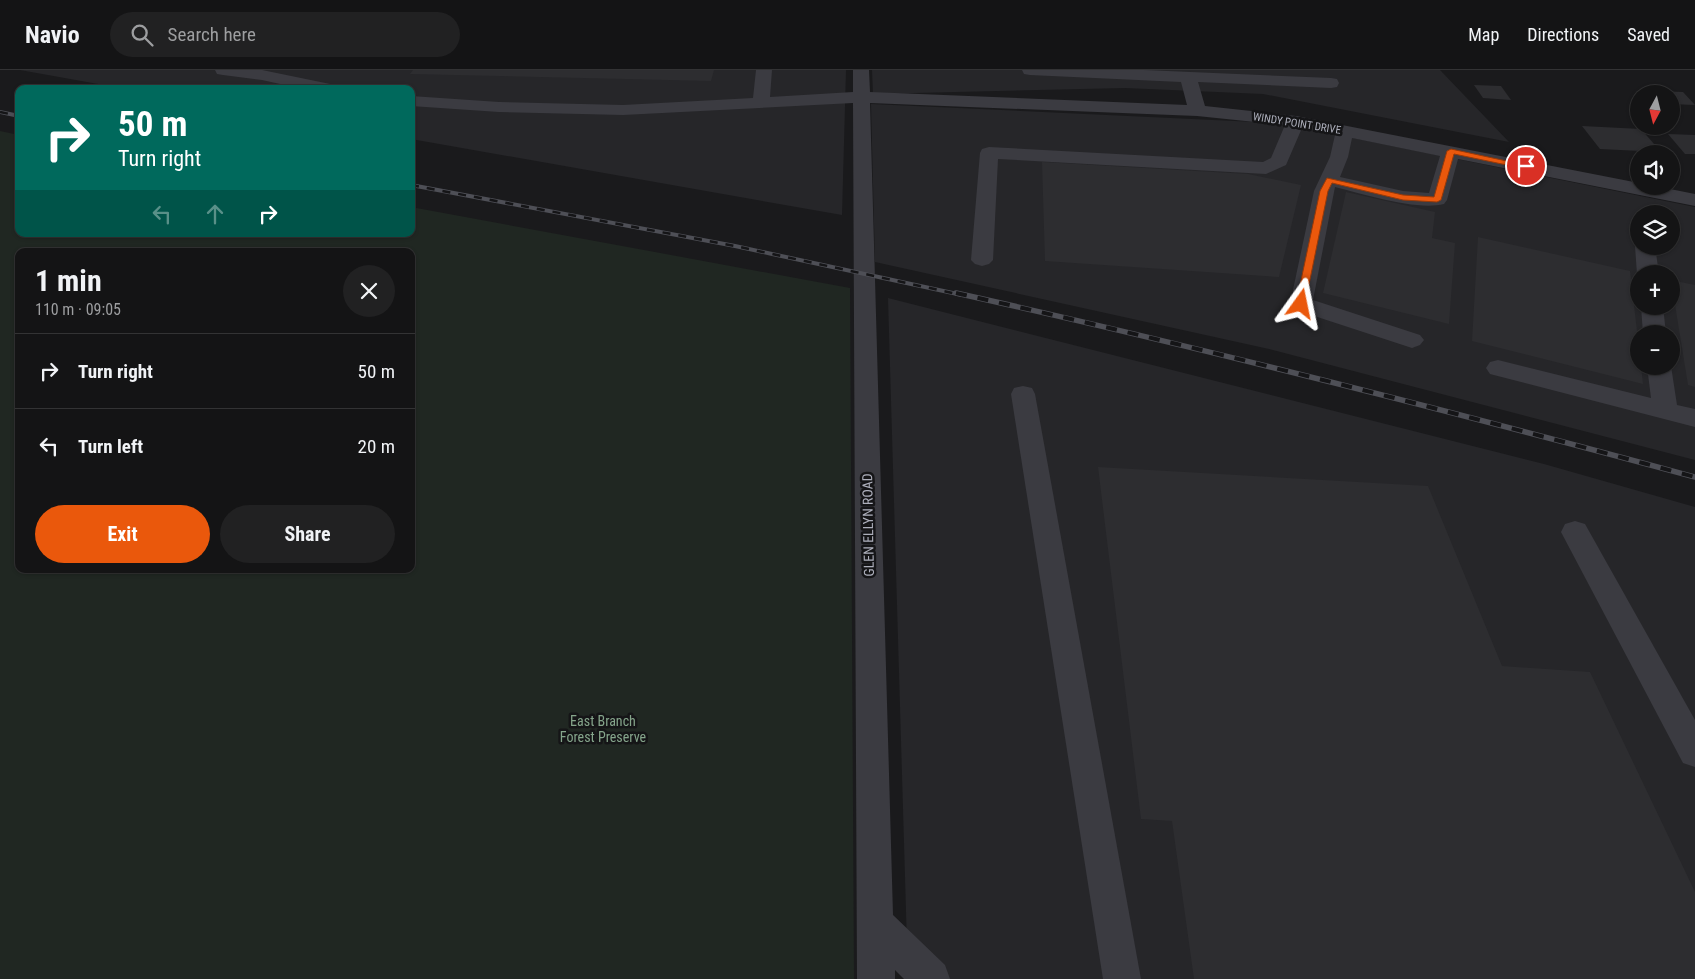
<!DOCTYPE html>
<html lang="en">
<head>
<meta charset="utf-8">
<style>
	:root { --surface:#141415; --page:#212122; --text:#f1f3f6; --muted:#9d9ea0; --line:#333334; --accent:#ea580c }
	body { margin:0; font-family:"Roboto Condensed",sans-serif; background:var(--page); color:var(--text); height:100vh; display:flex; flex-direction:column; font-size:19px; white-space:nowrap }
	* { box-sizing:border-box; margin:0 }
	p { font-size:16px; color:var(--muted) }
	.icon { flex:none; width:28px; height:28px; fill:none; stroke:currentColor; stroke-width:2; stroke-linecap:round; stroke-linejoin:round }
	.map { position:relative; flex:1; overflow:hidden }
	.side { position:absolute; left:15px; top:178px; width:400px; height:325px; display:flex; flex-direction:column; background:var(--surface); border-radius:10px; box-shadow:0 1px 4px #0004,0 0 0 1px var(--line) }
	.side>* { flex:none }
	.guide { position:absolute; left:15px; top:15px; width:400px; height:152px; border-radius:10px; box-shadow:0 1px 4px #0004,0 0 0 1px var(--line); background:#00695c; color:#fff; overflow:hidden }
	.needle { width:32px; rotate:187deg }
	.buttons { position:absolute; left:1630px; top:15px; display:grid; gap:10px }
	.buttons a { display:grid; place-items:center; width:50px; height:50px; border-radius:50%; background:var(--surface); box-shadow:0 1px 4px #0004,0 0 0 1px var(--line); font-size:25px }
	.pin { position:absolute; display:grid; place-items:center; width:42px; height:42px; color:#fff; margin:-21px; border:2px solid #fff; border-radius:50%; box-shadow:0 1px 5px #0007 }
	.me { position:absolute; width:55px; margin:-28px; rotate:12deg; stroke-linejoin:round; filter:drop-shadow(0 0 4px #0008) }
	.turn { display:flex; align-items:center; gap:18px; height:105px; padding:0 20px; font-size:22px }
	.turn .icon { width:65px; height:65px; stroke-width:2.5 }
	.turn b { display:block; font-size:35px; line-height:42px }
	.lanes { display:flex; align-items:center; height:48px; padding:0 20px; background:#0003; justify-content:center; gap:25px; direction:ltr }
	.lanes .off { opacity:.35 }
	.round { display:grid; place-items:center; flex:none; width:52px; height:52px; border-radius:26px; background:var(--page) }
	.overview { display:flex; align-items:center; justify-content:space-between; height:85px; padding:0 20px }
	h1 { font-size:30px; font-weight:700; line-height:38px }
	.cta { display:flex; gap:10px; margin-top:auto; padding:10px 20px }
	.cta a { flex:1; height:58px; border-radius:30px; background:var(--accent); color:#fff; font-size:20px; font-weight:700; line-height:58px; text-align:center }
	.cta a+a { background:var(--page); color:var(--text) }
	ul { padding:0; list-style:none }
	li { display:flex; align-items:center; gap:15px; height:75px; padding:0 20px; border-top:1px solid var(--line) }
	li div { flex:1 }
	li b { display:block; font-size:19px }
	li em { font-style:normal }
	header { display:flex; align-items:center; gap:30px; box-sizing:border-box; height:70px; padding:0 25px; background:var(--surface); border-bottom:1px solid var(--line) }
	header strong { font-size:24px }
	nav { display:flex; gap:28px; margin-inline-start:auto; font-size:18px }
	.search { width:350px; height:45px; background:var(--page); display:flex; align-items:center; gap:12px; box-sizing:border-box; padding:0 18px; border-radius:28px; color:var(--muted); font-size:19px }
	.map>svg:first-child { display:block }
	.built { fill:#262629; fill-rule:evenodd }
	.green { fill:#202722; fill-rule:evenodd }
	.building { fill:#2d2d30 }
	.lines { fill:none; stroke-linecap:round; stroke-linejoin:round }
	.minor { fill:#3b3b41; fill-rule:evenodd }
	.rail-far1-casing { stroke:#4e4f56; stroke-width:4 }
	.rail-casing { stroke:#4e4f56; stroke-width:5.5 }
	.rail-far1 { stroke:#151517; stroke-width:2.5; stroke-dasharray:8; stroke-linecap:butt }
	.rail { stroke:#151517; stroke-width:4; stroke-dasharray:11; stroke-linecap:butt }
	.route { fill:#ea580c; stroke:#983908 }
	.labels { text-anchor:middle; stroke-width:5; stroke-linejoin:round; paint-order:stroke }
	.far-street-label { font-size:11px; fill:#adafbb; stroke:#151517 }
	.street-label { font-size:14px; fill:#adafbb; stroke:#151517 }
	.park-label { font-size:14px; fill:#85a58b; stroke:#151517 }
</style>
</head>
<body>
<header>
<strong>Navio</strong>
<div class="search"><svg class="icon" aria-label="search" viewBox="0 0 24 24"><circle cx="10" cy="10" r="6"/><path d="M15 15l6 6"/></svg>Search here</div>
<nav><a>Map</a><a>Directions</a><a>Saved</a></nav>
</header>
<div class="map">
<svg width="1695" height="909" viewBox="0 0 1695 909">
	<rect width="100%" height="100%" fill="#1a1a1c"/>
	<g class="built">
		<polygon points="20,0 846,0 842,145 411,69 411,19 126,19"/>
		<polygon points="872,0 1440,0 1509,72 1263,24 1125,18 873,24"/>
		<path d="M 871,34 L 1279,53 L 1695,137 L 1695,390 L 1269,279 L 875,192 ZM 1639,144 L 1671,144 L 1671,176 L 1639,176 ZM 1639,204 L 1671,204 L 1671,236 L 1639,236 ZM 1639,264 L 1671,264 L 1671,296 L 1639,296 Z"/>
		<polygon points="888,228 1544,394 1695,437 1695,909 908,909"/>
	</g>
	<path class="green" d="M 0,61 L 19,65 L 19,164 L 411,164 L 411,137 L 850,218 L 854,909 L 0,909 ZM 19,181 L 411,181 L 411,499 L 19,499 Z"/>
	<g class="building">
		<polygon points="413,0 714,0 711,11 410,4"/>
		<polygon points="1474,15 1501,16 1511,30 1483,28"/>
		<polygon points="1654,21 1683,22 1695,35 1671,34 1671,24 1657,24"/>
		<polygon points="1582,56 1641,59 1661,82 1600,79"/>
		<polygon points="1668,64 1695,65 1695,84 1685,84"/>
		<polygon points="1042,92 1248,104 1301,115 1279,207 1045,191"/>
		<polygon points="1346,122 1435,142 1432,168 1455,173 1449,254 1323,223"/>
		<polygon points="1478,167 1630,201 1639,278 1639,296 1641,296 1643,314 1472,271"/>
		<polygon points="1671,210 1695,215 1695,317 1688,315"/>
		<polygon points="1098,397 1428,416 1502,596 1590,602 1695,822 1695,909 1194,909 1172,751 1141,749"/>
	</g>
	<g class="lines">
		<g class="minor">
			<polygon points="215,0 262,0 335,15 337,19 303,19 262,10 223,5 217,4"/>
			<path d="M 756,0 L 772,0 L 770,27 L 853,22 L 853,0 L 869,0 L 870,22 L 1187,35 L 1181,12 L 1030,5 L 1024,4 L 1022,0 L 1144,0 L 1331,8 L 1337,9 L 1339,13 L 1337,17 L 1331,18 L 1198,12 L 1205,36 L 1296,46 L 1639,113 L 1639,116 L 1655,116 L 1695,124 L 1695,136 L 1458,89 L 1447,130 L 1444,134 C 1416,141 1364,124 1335,117 L 1313,230 L 1420,265 L 1424,270 L 1420,275 L 1412,278 L 1293,239 L 1290,234 L 1314,121 L 1330,87 L 1335,65 L 1302,58 L 1286,95 L 1266,104 L 998,89 L 993,190 L 989,194 L 982,196 L 975,194 L 971,190 L 980,83 L 982,79 L 989,77 L 1263,92 L 1271,88 L 1285,55 L 1197,46 L 870,33 L 893,845 L 945,895 L 950,909 L 904,909 L 895,900 L 895,909 L 857,909 L 853,33 L 623,45 L 499,42 L 411,36 L 411,26 L 499,32 L 623,35 L 753,28 ZM 1352,68 L 1440,86 L 1429,123 L 1403,121 L 1340,107 L 1348,87 Z"/>
			<polygon points="1639,171 1639,176 1655,176 1659,204 1639,204 1639,206 1637,204 1635,176"/>
			<polygon points="1641,236 1663,236 1666,264 1643,264"/>
			<polygon points="1498,290 1651,328 1647,296 1671,296 1677,335 1695,339 1695,357 1490,304 1486,298 1490,292"/>
			<polygon points="1023,316 1032,318 1035,324 1141,909 1103,909 1011,324 1014,318"/>
			<polygon points="1575,451 1585,454 1695,650 1695,697 1683,693 1561,462 1565,454"/>
		</g>
		<g class="rail-far1-casing">
			<g id="rail-far1">
				<polyline points="0,42 19,46"/>
				<polyline points="411,115 735,176 962,225"/>
			</g>
		</g>
		<g class="rail-casing">
			<path id="rail" d="M 956,223 C 1204,278 1450,341 1695,407"/>
		</g>
		<use href="#rail-far1" class="rail-far1"/>
		<use href="#rail" class="rail"/>
	</g>
	<polygon class="route" points="1451,79 1530,96 1526,99 1454,84 1441,130 1437,132 1403,130 1332,113 1328,121 1305,234 1301,237 1298,236 1296,234 1320,121 1327,108 1403,125 1434,127 1447,81"/>
	<g class="labels">
		<g class="far-street-label">
			<text transform="translate(1297 53) rotate(9)" y="4">WINDY POINT DRIVE</text>
		</g>
		<g class="street-label">
			<text transform="translate(868 455) rotate(-91)" y="5">GLEN ELLYN ROAD</text>
		</g>
		<g class="park-label">
			<text x="603" y="656">East Branch<tspan x="603" dy="16">Forest Preserve</tspan></text>
		</g>
	</g>
</svg>
<div class="buttons">
<a><svg class="needle" viewBox="-14 -14 28 28"><path d="M0-13l5 13h-10z" fill="#e53935"/><path d="M0 13l5-13h-10z" fill="#9d9ea0"/></svg></a>
<a><svg class="icon" aria-label="sound" viewBox="0 0 24 24"><path d="M4 9h4l5-4v14l-5-4H4zM17 9q2 3 0 6"/></svg></a>
<a><svg class="icon" aria-label="layers" viewBox="0 0 24 24"><path d="M12 4l9 5-9 5-9-5zM3 14l9 5 9-5"/></svg></a>
<a>+</a>
<a>−</a>
</div>
<div class="pin" style="left:1526px;top:96px;background:#d93025"><svg class="icon" aria-label="arrive" viewBox="0 0 24 24"><path d="M6 21V4h12l-3 4 3 4H6"/></svg></div>
<svg class="me" style="left:1301px;top:234px" viewBox="-20 -20 40 40"><path d="M0-17L14 15 0 8-14 15z" fill="#ea580c" stroke="#fff" stroke-width="4"/></svg>
<div class="guide">
<div class="turn"><svg class="icon" aria-label="right" viewBox="0 0 24 24"><path d="M7 20v-9h11M14 6l5 5-5 5"/></svg><div><b>50 m</b>Turn right</div></div>
<div class="lanes"><svg class="icon off" aria-label="left" viewBox="0 0 24 24"><path d="M17 20v-9H6M10 6l-5 5 5 5"/></svg><svg class="icon off" aria-label="ahead" viewBox="0 0 24 24"><path d="M12 20V5M6 11l6-6 6 6"/></svg><svg class="icon" aria-label="right" viewBox="0 0 24 24"><path d="M7 20v-9h11M14 6l5 5-5 5"/></svg></div>
</div>
<section class="side">
<div class="overview"><div><h1>1 min</h1><p>110 m · 09:05</p></div><a class="round"><svg class="icon" aria-label="close" viewBox="0 0 24 24"><path d="M6 6l12 12M18 6L6 18"/></svg></a></div>
<ul>
<li><svg class="icon" aria-label="right" viewBox="0 0 24 24"><path d="M7 20v-9h11M14 6l5 5-5 5"/></svg><div><b>Turn right</b></div><em>50 m</em></li>
<li><svg class="icon" aria-label="left" viewBox="0 0 24 24"><path d="M17 20v-9H6M10 6l-5 5 5 5"/></svg><div><b>Turn left</b></div><em>20 m</em></li>
</ul>
<div class="cta"><a>Exit</a><a>Share</a></div>
</section>
</div>
</body>
</html>
